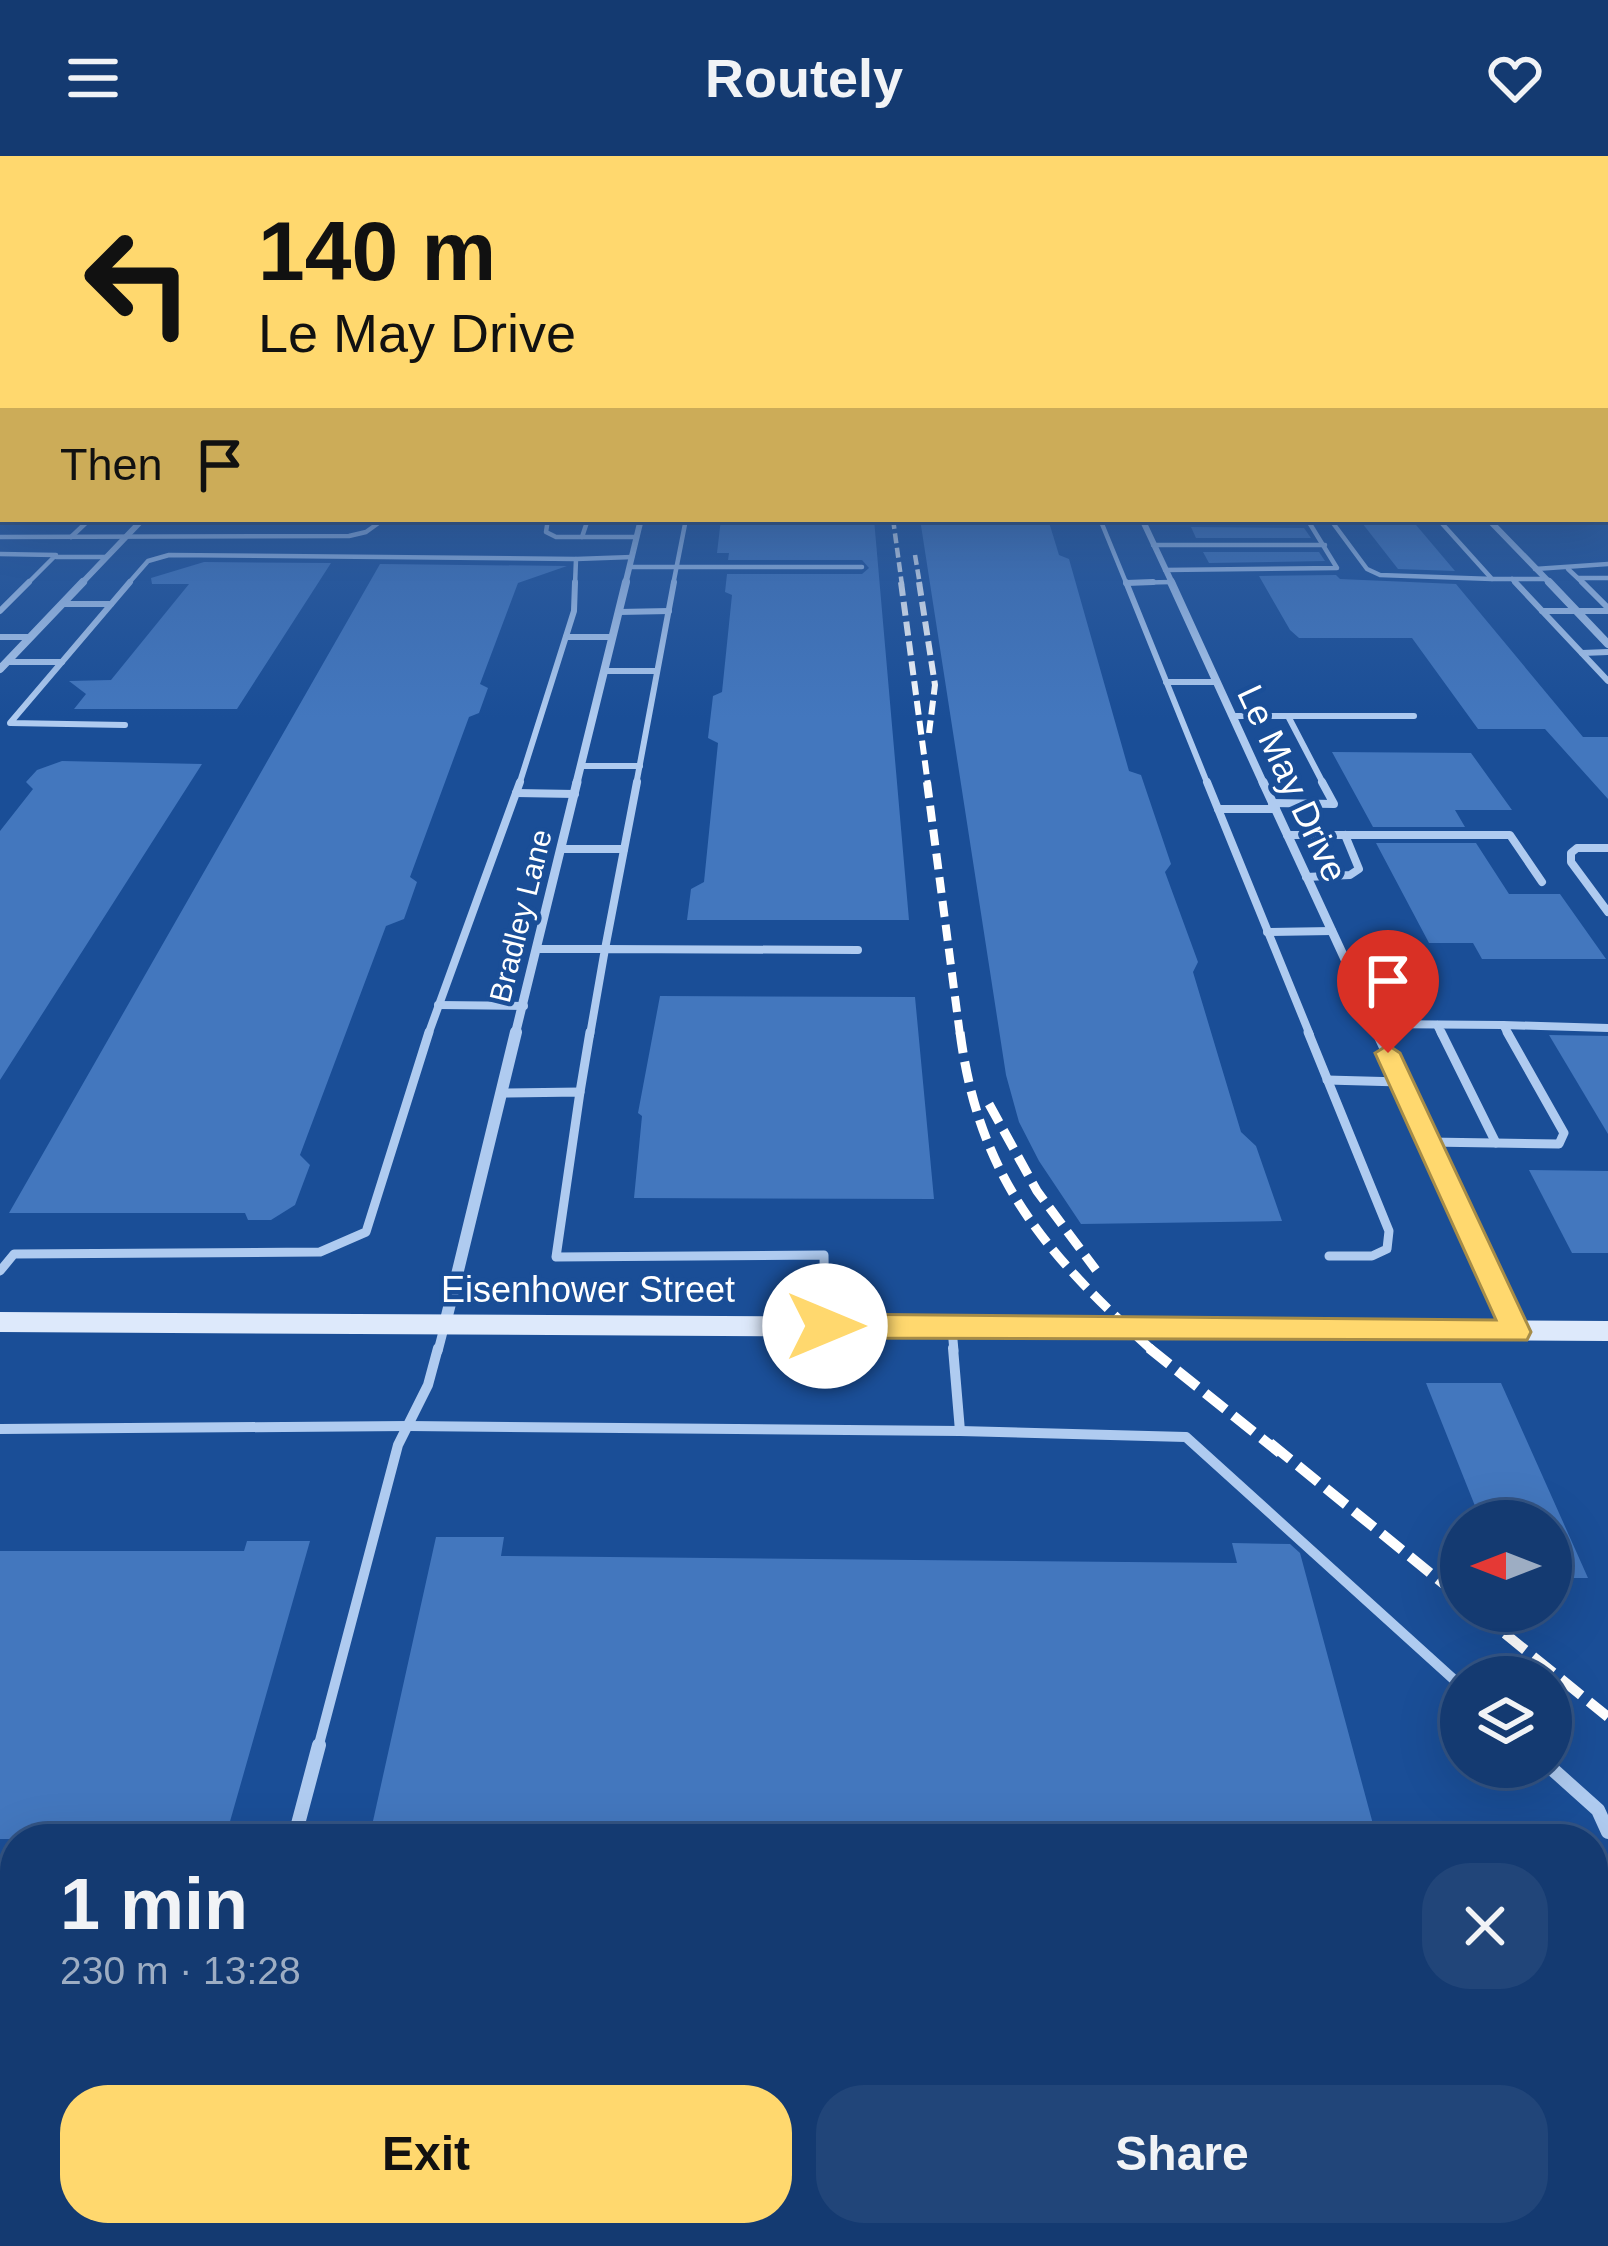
<!DOCTYPE html>
<html lang="en">
<head>
<meta charset="utf-8">
<style>
	:root { --surface:#143a71; --page:#214579; --text:#f1f3f6; --muted:#9dadc3; --line:#335484; --accent:#ffd86e }
	body { margin:0; font-family:Helvetica,sans-serif; background:var(--page); color:var(--text); height:100vh; display:flex; flex-direction:column; font-size:45px; white-space:nowrap }
	* { box-sizing:border-box; margin:0 }
	p { font-size:39px; color:var(--muted) }
	.icon { flex:none; width:66px; height:66px; fill:none; stroke:currentColor; stroke-width:2; stroke-linecap:round; stroke-linejoin:round }
	.map { position:relative; flex:1; overflow:hidden }
	.side { position:absolute; left:0px; top:1668px; width:1608px; height:423px; display:flex; flex-direction:column; background:var(--surface); border-radius:48px 48px 0 0; box-shadow:0 12px 48px #0002,0 0 0 3px var(--line) }
	.side>* { flex:none }
	.banner { position:absolute; left:0px; top:0px; width:1608px; height:366px; box-shadow:0 12px 48px #0002,0 0 0 3px var(--line); background:#ffd86e; color:#111; overflow:hidden }
	.needle { width:78px; rotate:270deg }
	.controls { position:absolute; left:1440px; top:1344px; display:grid; gap:24px }
	.controls a { display:grid; place-items:center; width:132px; height:132px; border-radius:50%; background:var(--surface); box-shadow:0 12px 48px #0002,0 0 0 3px var(--line); font-size:60px }
	.pin { position:absolute; display:grid; place-items:center; width:102px; height:102px; color:#fff; margin:-123px -51px; border-radius:50% 50% 50% 0; rotate:-45deg; box-shadow:0 0 12px #0007 }
	.pin .icon { rotate:45deg }
	.me { position:absolute; width:132px; margin:-66px; rotate:90deg; stroke-linejoin:round; filter:drop-shadow(0 0 9px #0008) }
	.turn { display:flex; align-items:center; gap:42px; height:252px; padding:0 60px; font-size:54px }
	.turn .icon { width:156px; height:156px; stroke-width:2.5 }
	.turn b { display:block; font-size:84px; line-height:102px }
	.then { display:flex; align-items:center; height:114px; padding:0 60px; background:#0003; gap:24px; font-size:45px }
	.round { display:grid; place-items:center; flex:none; width:126px; height:126px; border-radius:48px; background:var(--page) }
	.overview { display:flex; align-items:center; justify-content:space-between; height:204px; padding:0 60px }
	h1 { font-size:72px; font-weight:800; line-height:90px }
	.button { display:flex; gap:24px; margin-top:auto; padding:24px 60px }
	.button a { flex:1; height:138px; border-radius:48px; background:var(--accent); color:#111; font-size:48px; font-weight:800; line-height:138px; text-align:center }
	.button a+a { background:var(--page); color:var(--text) }
	header { display:flex; justify-content:space-between; align-items:center; height:156px; padding:0 60px; background:var(--surface); font-size:54px; font-weight:800 }
	.map>svg:first-child { display:block }
	.lines { fill:none; stroke-linecap:round; stroke-linejoin:round }
	.stream { stroke:#a2c5f2; stroke-width:14 }
	.building { fill:#4377be }
	.lane-far5 { stroke:#afcbf0; stroke-width:4.5 }
	.lane-far4 { stroke:#afcbf0; stroke-width:6 }
	.lane-far3 { stroke:#afcbf0; stroke-width:8 }
	.lane-far2 { stroke:#afcbf0; stroke-width:9 }
	.lane-far1 { stroke:#afcbf0; stroke-width:10 }
	.lane { stroke:#afcbf0; stroke-width:14 }
	.street-far3 { stroke:#afcbf0; stroke-width:6 }
	.street-far2 { stroke:#afcbf0; stroke-width:8 }
	.street-far1 { stroke:#afcbf0; stroke-width:9 }
	.street { stroke:#afcbf0; stroke-width:12 }
	.secondary { fill:#dde9fb; fill-rule:evenodd }
	.rail-far4 { stroke:#fff; stroke-width:4.5; stroke-dasharray:10 4.5; stroke-linecap:butt }
	.rail-far3 { stroke:#fff; stroke-width:6; stroke-dasharray:14 6; stroke-linecap:butt }
	.rail-far2 { stroke:#fff; stroke-width:8; stroke-dasharray:16 8; stroke-linecap:butt }
	.rail-far1 { stroke:#fff; stroke-width:9; stroke-dasharray:21 9; stroke-linecap:butt }
	.rail { stroke:#fff; stroke-width:10; stroke-dasharray:26 10; stroke-linecap:butt }
	.route { fill:#ffd86e; stroke:#a68c48; stroke-width:3 }
	.labels { text-anchor:middle; stroke-width:9; stroke-linejoin:round; paint-order:stroke }
	.far-street-label { font-size:30px; fill:#fff; stroke:#1a4e97 }
	.street-label { font-size:36px; fill:#fff; stroke:#1a4e97 }
</style>
</head>
<body>
<header><svg class="icon" aria-label="menu" viewBox="0 0 24 24"><path d="M4 6h16M4 12h16M4 18h16"/></svg>Routely<svg class="icon" aria-label="heart" viewBox="0 0 24 24"><path d="M12 20l-8-8c-3-5 5-10 8-4 3-6 11-1 8 4z"/></svg></header>
<div class="map">
<svg width="1608" height="2090" viewBox="0 0 1608 2090">
	<rect width="100%" height="100%" fill="#1a4e97"/>
	<g class="lines">
		<polyline class="stream" points="1593,1936 1608,1940"/>
	</g>
	<g class="building">
		<polygon points="721,363 874,363 909,764 687,764 691,733 704,726 718,587 708,582 713,540 722,536 732,439 725,436 727,418 862,418 869,412 862,404 728,404 729,397 717,397"/>
		<polygon points="920,363 1048,363 1059,399 1069,403 1129,615 1141,619 1171,708 1165,716 1198,806 1193,816 1241,976 1256,990 1282,1065 1081,1068 1039,1005 1019,966 1006,919"/>
		<polygon points="1359,363 1411,363 1455,415 1398,413"/>
		<polygon points="1191,371 1304,372 1311,382 1196,382"/>
		<polygon points="1203,396 1319,396 1325,405 1209,407"/>
		<polygon points="204,406 331,407 237,553 74,553 86,538 69,525 111,524 189,428 152,428 151,422"/>
		<polygon points="380,408 567,410 518,427 480,528 488,532 479,557 469,561 410,721 417,726 404,763 386,770 300,999 310,1009 295,1049 271,1064 248,1064 245,1057 9,1057"/>
		<polygon points="1336,419 1340,423 1456,428 1583,581 1608,581 1608,643 1545,573 1478,573 1412,482 1299,482 1290,474 1259,420"/>
		<polygon points="1332,596 1471,597 1512,654 1455,654 1465,671 1373,671"/>
		<polygon points="62,605 202,608 0,924 0,675 33,633 26,626 37,614"/>
		<polygon points="1376,687 1476,687 1509,738 1560,738 1606,803 1482,803 1473,787 1429,787"/>
		<polygon points="660,840 915,841 934,1043 634,1042 642,960 638,957"/>
		<polygon points="1549,879 1608,880 1608,978"/>
		<polygon points="1529,1014 1608,1015 1608,1097 1572,1097"/>
		<polygon points="1426,1227 1501,1227 1588,1422 1551,1422 1551,1365 1481,1365"/>
		<polygon points="436,1381 504,1381 501,1400 1237,1407 1232,1387 1290,1388 1300,1397 1377,1683 369,1683"/>
		<polygon points="247,1385 310,1385 225,1683 0,1683 0,1395 244,1395"/>
	</g>
	<g class="lines">
		<g class="lane-far5">
			<polyline points="548,363 546,376 556,381 637,381"/>
			<polyline points="1100,363 1127,429"/>
			<polyline points="1330,363 1367,413 1380,419 1492,423"/>
			<polyline points="1438,363 1492,423 1545,423"/>
			<polyline points="1142,364 1307,364"/>
			<polyline points="0,381 349,380 366,376 384,363"/>
			<polyline points="71,381 90,363"/>
			<polyline points="582,381 588,363"/>
			<polyline points="1153,389 1325,389"/>
			<polyline points="0,398 56,399 26,429"/>
			<polyline points="56,401 107,401"/>
			<polyline points="576,403 632,401"/>
			<polyline points="630,411 862,411"/>
			<polyline points="1535,413 1608,408"/>
			<polyline points="1568,413 1585,429"/>
			<polyline points="1165,414 1337,412 1307,363"/>
			<polyline points="1578,422 1608,422"/>
			<polyline points="1512,423 1518,429"/>
			<polyline points="1126,427 1171,426"/>
			<polyline points="127,429 148,405 169,399 576,403 575,429"/>
			<polyline points="673,429 686,363"/>
		</g>
		<g class="lane-far4">
			<polyline points="1126,426 1208,629"/>
			<polyline points="1515,426 1608,525"/>
			<polyline points="1582,426 1608,452"/>
			<polyline points="1126,427 1153,426"/>
			<polyline points="62,448 111,448"/>
			<polyline points="0,455 29,426"/>
			<polyline points="1542,455 1608,455"/>
			<polyline points="619,456 669,455"/>
			<polyline points="0,481 31,481"/>
			<polyline points="566,481 613,481"/>
			<polyline points="1582,497 1608,496"/>
			<polyline points="7,506 62,506"/>
			<polyline points="605,515 657,515"/>
			<polyline points="1166,526 1217,526"/>
			<polyline points="1232,560 1288,560"/>
			<polyline points="125,569 10,567 130,426"/>
			<polyline points="582,610 640,610"/>
			<polyline points="519,629 574,455 575,426"/>
			<polyline points="636,629 674,426"/>
			<polyline points="1324,629 1288,560 1414,560"/>
		</g>
		<g class="lane-far3">
			<polyline points="1207,626 1310,879"/>
			<polyline points="516,637 575,638"/>
			<polyline points="1272,647 1334,648 1322,626"/>
			<polyline points="1218,653 1276,653"/>
			<polyline points="1287,679 1510,679 1542,726"/>
			<polyline points="1608,692 1577,692 1571,697 1571,706 1608,756"/>
			<polyline points="562,693 624,693"/>
			<polyline points="1306,721 1350,719 1359,713 1345,679"/>
			<polyline points="1267,776 1332,775"/>
			<polyline points="537,793 605,793 637,626"/>
			<polyline points="1349,814 1425,815"/>
			<polyline points="438,849 524,850"/>
			<polyline points="1374,868 1503,869 1509,879"/>
			<polyline points="1437,869 1442,879"/>
			<polyline points="1503,869 1608,872"/>
			<polyline points="428,879 520,626"/>
			<polyline points="590,879 605,793 858,794"/>
		</g>
		<g class="lane-far2">
			<polyline points="1308,876 1389,1075 1387,1093 1372,1100 1329,1100"/>
			<polyline points="1441,876 1496,987"/>
			<polyline points="1327,924 1401,926"/>
			<polyline points="580,936 590,876"/>
			<polyline points="502,937 580,936 556,1101 824,1099 825,1170"/>
			<polyline points="1429,986 1559,988 1564,977 1507,876"/>
			<polyline points="0,1115 14,1098 320,1096 366,1076 429,876"/>
			<polyline points="952,1173 954,1195"/>
			<polyline points="438,1195 445,1168"/>
		</g>
		<g class="lane-far1">
			<polyline points="0,1273 408,1270 960,1275 953,1192"/>
			<polyline points="960,1275 1186,1281 1461,1530"/>
			<polyline points="318,1592 398,1289 428,1229 438,1192"/>
		</g>
		<g class="lane">
			<polyline points="1550,1611 1598,1654 1608,1676"/>
			<polyline points="294,1683 319,1589"/>
			<polyline points="1593,1719 1608,1720"/>
			<polyline points="0,1862 15,1863"/>
			<polyline points="614,2090 615,2076"/>
		</g>
		<g class="street-far3">
			<polyline points="1142,363 1173,429"/>
			<polyline points="1488,363 1552,429"/>
			<polyline points="80,429 143,363"/>
			<polyline points="625,429 641,363"/>
		</g>
		<g class="street-far2">
			<polyline points="1171,426 1264,629"/>
			<polyline points="1549,426 1608,488"/>
			<polyline points="0,513 83,426"/>
			<polyline points="576,629 626,426"/>
		</g>
		<g class="street-far1">
			<polyline points="1263,626 1380,879"/>
			<polyline points="515,879 577,626"/>
		</g>
		<g class="street">
			<polyline points="1378,876 1516,1176"/>
			<polyline points="445,1168 516,876"/>
		</g>
		<g class="secondary">
			<rect x="0" y="301" width="3" height="6"/>
			<rect x="1605" y="305" width="3" height="6"/>
			<polygon points="0,1156 1608,1165 1608,1185 0,1176"/>
		</g>
		<g class="rail-far4">
			<polyline points="893,363 902,429"/>
			<polyline points="915,399 920,429"/>
		</g>
		<g class="rail-far3">
			<polyline points="901,426 928,629"/>
			<polyline points="919,426 935,529 929,577"/>
		</g>
		<polyline class="rail-far2" points="927,626 960,879"/>
		<g class="rail-far1">
			<path d="M 960,876 C 979,1023 1046,1098 1153,1195"/>
			<polyline points="989,948 1037,1035 1096,1114"/>
		</g>
		<g class="rail">
			<polyline points="1149,1192 1280,1297"/>
			<polyline points="1270,1287 1461,1442"/>
			<polyline points="1477,1455 1608,1561"/>
		</g>
	</g>
	<linearGradient id="sky" x2="0" y2="1"><stop stop-color="#0e2b53"/><stop offset="0.48" stop-color="#3863a1"/><stop offset="1" stop-color="#3863a1" stop-opacity="0"/></linearGradient>
	<rect width="1608" height="562" fill="url(#sky)"/>
	<polygon class="route" points="1388,889 1400,897 1531,1176 1527,1184 825,1182 815,1178 810,1170 815,1161 825,1158 1496,1164 1375,897"/>
	<g class="labels">
		<g class="far-street-label">
			<text transform="translate(521 760) rotate(-76)" y="10">Bradley Lane</text>
		</g>
		<g class="street-label">
			<text transform="translate(1293 627) rotate(65)" y="13">Le May Drive</text>
			<text x="588" y="1146">Eisenhower Street</text>
		</g>
	</g>
</svg>
<div class="controls">
<a><svg class="needle" viewBox="-14 -14 28 28"><path d="M0-13l5 13h-10z" fill="#e53935"/><path d="M0 13l5-13h-10z" fill="#9dadc3"/></svg></a>
<a><svg class="icon" aria-label="layers" viewBox="0 0 24 24"><path d="M12 4l9 5-9 5-9-5zM3 14l9 5 9-5"/></svg></a>
</div>
<div class="pin" style="left:1388px;top:897px;background:#d93025"><svg class="icon" aria-label="arrive" viewBox="0 0 24 24"><path d="M6 21V4h12l-3 4 3 4H6"/></svg></div>
<svg class="me" style="left:825px;top:1170px" viewBox="-20 -20 40 40"><circle r="19" fill="#fff"/><path d="M0-13L10 11 0 6-10 11z" fill="#ffd86e"/></svg>
<div class="banner">
<div class="turn"><svg class="icon" aria-label="left" viewBox="0 0 24 24"><path d="M17 20v-9H6M10 6l-5 5 5 5"/></svg><div><b>140 m</b>Le May Drive</div></div>
<div class="then">Then<svg class="icon" aria-label="arrive" viewBox="0 0 24 24"><path d="M6 21V4h12l-3 4 3 4H6"/></svg></div>
</div>
<section class="side">
<div class="overview"><div><h1>1 min</h1><p>230 m · 13:28</p></div><a class="round"><svg class="icon" aria-label="close" viewBox="0 0 24 24"><path d="M6 6l12 12M18 6L6 18"/></svg></a></div>
<div class="button"><a>Exit</a><a>Share</a></div>
</section>
</div>
</body>
</html>
